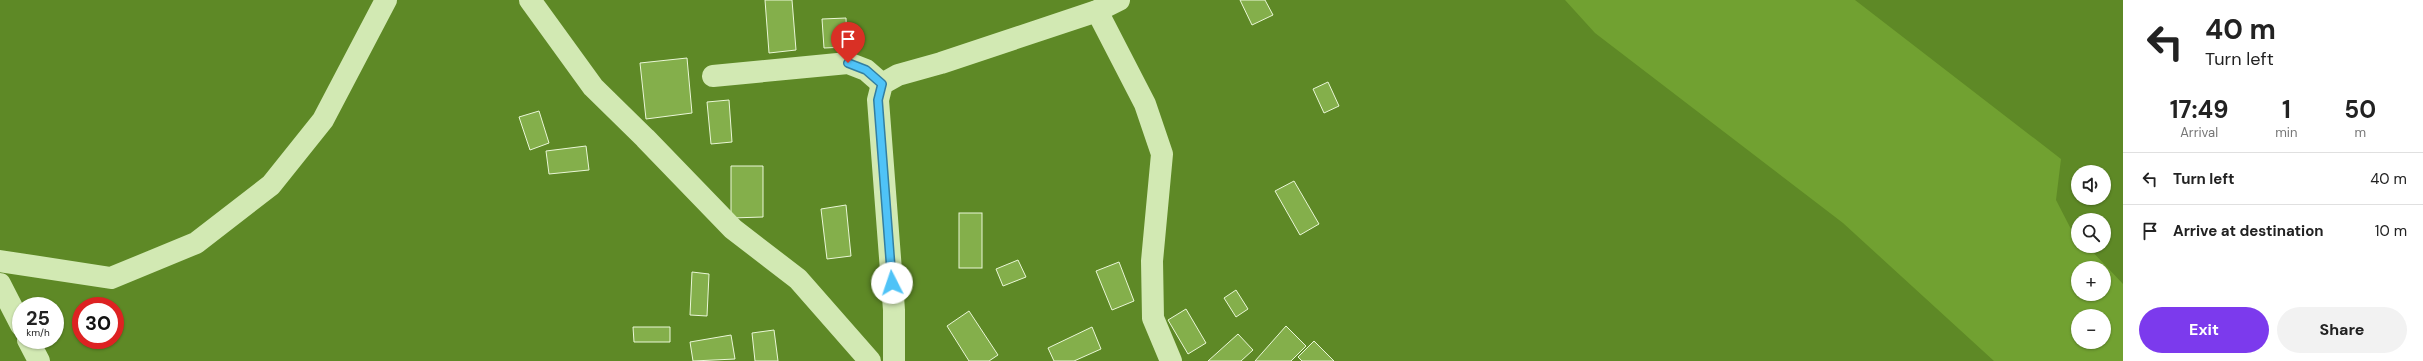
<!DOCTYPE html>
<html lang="en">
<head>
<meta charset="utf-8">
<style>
	:root { --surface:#fff; --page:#f2f2f2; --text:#222; --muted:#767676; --line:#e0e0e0; --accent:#7c3aed }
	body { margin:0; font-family:"DM Sans",sans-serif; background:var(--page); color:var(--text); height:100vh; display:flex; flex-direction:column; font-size:15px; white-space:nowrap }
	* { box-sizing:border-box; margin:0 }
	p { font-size:13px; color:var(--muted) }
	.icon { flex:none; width:22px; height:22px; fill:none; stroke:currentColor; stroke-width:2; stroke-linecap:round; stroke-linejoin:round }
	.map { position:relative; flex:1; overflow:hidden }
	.details { display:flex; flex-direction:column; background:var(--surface); width:300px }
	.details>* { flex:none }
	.top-card { background:#fff; color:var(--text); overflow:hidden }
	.buttons { position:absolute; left:2071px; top:165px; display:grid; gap:8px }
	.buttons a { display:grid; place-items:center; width:40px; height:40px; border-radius:50%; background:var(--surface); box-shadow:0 1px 3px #0004; font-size:20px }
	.speed { position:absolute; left:12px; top:297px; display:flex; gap:8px; font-size:20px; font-weight:700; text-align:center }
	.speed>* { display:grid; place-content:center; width:52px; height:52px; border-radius:50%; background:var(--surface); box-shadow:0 1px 3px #0004; line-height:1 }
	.speed small { font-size:10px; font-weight:400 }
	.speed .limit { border:6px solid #d22; background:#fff; color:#111 }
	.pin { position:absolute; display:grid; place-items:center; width:34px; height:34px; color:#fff; margin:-41px -17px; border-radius:50% 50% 50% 0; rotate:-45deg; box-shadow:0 0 4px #0007 }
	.pin .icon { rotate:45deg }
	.me { position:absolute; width:44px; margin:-22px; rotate:356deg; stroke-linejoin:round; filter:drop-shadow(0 0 3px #0008) }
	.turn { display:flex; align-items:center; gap:14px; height:84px; padding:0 16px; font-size:18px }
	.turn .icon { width:52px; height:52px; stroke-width:2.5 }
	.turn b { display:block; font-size:28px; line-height:34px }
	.eta { display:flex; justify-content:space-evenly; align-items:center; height:68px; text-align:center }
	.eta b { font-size:24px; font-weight:700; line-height:28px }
	.cta { display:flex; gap:8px; margin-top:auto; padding:8px 16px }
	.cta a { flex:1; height:46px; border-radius:24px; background:var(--accent); color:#fff; font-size:16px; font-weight:700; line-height:46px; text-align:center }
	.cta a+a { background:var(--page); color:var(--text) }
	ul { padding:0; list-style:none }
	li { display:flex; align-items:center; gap:12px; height:52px; padding:0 16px; border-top:1px solid var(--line) }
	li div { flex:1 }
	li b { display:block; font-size:15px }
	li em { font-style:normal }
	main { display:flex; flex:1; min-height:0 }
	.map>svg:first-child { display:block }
	.green { fill:#71a131; fill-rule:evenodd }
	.building { fill:#84af4b; stroke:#eaf7d7 }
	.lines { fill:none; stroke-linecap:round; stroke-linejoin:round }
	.minor { stroke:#d2e9b3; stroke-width:22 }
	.route-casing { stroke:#337fa1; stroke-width:10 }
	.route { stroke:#4fc3f7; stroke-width:7 }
</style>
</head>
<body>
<main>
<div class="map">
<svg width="2123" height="361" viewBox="0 0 2123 361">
	<rect width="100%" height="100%" fill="#5e8926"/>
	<path class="green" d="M 1565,0 L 1855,0 L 2061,159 L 2056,200 L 2072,231 L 2078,237 L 2078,246 L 2087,246 L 2123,284 L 2123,361 L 1994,361 L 1843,223 L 1595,33 ZM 2078,268 L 2104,268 L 2104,294 L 2078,294 ZM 2078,316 L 2104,316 L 2104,342 L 2078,342 Z"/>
	<g class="building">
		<polygon points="765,0 792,0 796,50 769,53"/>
		<polygon points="1240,0 1265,0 1273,15 1252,25"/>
		<polygon points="846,18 847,47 824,48 822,19"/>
		<polygon points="687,58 692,113 646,119 640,63"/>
		<polygon points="1328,82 1339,106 1324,113 1313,89"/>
		<polygon points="729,100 732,142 711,144 707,102"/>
		<polygon points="539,111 549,143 530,150 519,117"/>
		<polygon points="586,146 589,170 549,174 546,151"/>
		<polygon points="731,166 763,166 763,217 731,218"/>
		<polygon points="1294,181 1319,224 1300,235 1275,191"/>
		<polygon points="846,205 851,256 827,259 821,209"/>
		<rect x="959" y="213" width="23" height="55"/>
		<polygon points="1018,260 1026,277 1003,286 996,269"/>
		<polygon points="1119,262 1134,301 1112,310 1096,271"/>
		<polygon points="692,272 709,274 707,316 690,315"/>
		<polygon points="1236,290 1248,309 1236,317 1224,298"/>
		<polygon points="1186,309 1206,343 1188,354 1168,320"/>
		<polygon points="969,311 998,355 989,361 969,361 947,326"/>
		<polygon points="1286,326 1306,346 1291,361 1255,361"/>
		<polygon points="633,327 670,327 670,342 634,342"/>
		<polygon points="1092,327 1101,349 1074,361 1054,361 1048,348"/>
		<polygon points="774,330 778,361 755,361 752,333"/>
		<polygon points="1238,334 1253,350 1241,361 1208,361"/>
		<polygon points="731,335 735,359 693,361 690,342"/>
		<polygon points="1314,341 1334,361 1302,361 1298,357"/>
	</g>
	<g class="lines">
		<g class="minor">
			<polyline points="530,0 593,87 645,138 733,229 798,279 870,361"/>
			<polyline points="1097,11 1145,104 1162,154 1152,261 1153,318 1171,361"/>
			<polyline points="713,76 848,63 866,70 882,84"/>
			<polyline points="0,261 111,278 196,243 271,185 323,120 386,0"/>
			<polyline points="0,284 21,325"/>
			<polyline points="28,340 39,361"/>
			<polyline points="894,361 894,310 878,100 882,84 898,75 941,63 1097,11 1119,0"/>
		</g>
	</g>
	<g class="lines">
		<g class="route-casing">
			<polyline id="route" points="848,63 866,70 882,84 878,100 892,283"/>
		</g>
		<use href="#route" class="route"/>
	</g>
</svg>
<div class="buttons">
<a><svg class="icon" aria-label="sound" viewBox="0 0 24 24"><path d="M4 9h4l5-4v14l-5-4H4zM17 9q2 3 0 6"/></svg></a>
<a><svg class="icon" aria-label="search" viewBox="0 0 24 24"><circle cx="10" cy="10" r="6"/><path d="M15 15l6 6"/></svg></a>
<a>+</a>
<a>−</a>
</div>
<div class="speed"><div>25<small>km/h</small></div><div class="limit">30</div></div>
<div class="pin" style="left:848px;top:63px;background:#d93025"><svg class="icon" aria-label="arrive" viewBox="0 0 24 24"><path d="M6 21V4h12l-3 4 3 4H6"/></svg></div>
<svg class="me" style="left:892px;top:283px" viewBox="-20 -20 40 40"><circle r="19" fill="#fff"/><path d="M0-13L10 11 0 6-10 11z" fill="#4fc3f7"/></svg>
</div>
<section class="details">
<div class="top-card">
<div class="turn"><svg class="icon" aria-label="left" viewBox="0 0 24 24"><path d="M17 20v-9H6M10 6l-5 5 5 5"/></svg><div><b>40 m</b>Turn left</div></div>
</div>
<div class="eta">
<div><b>17:49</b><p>Arrival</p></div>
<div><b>1</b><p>min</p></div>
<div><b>50</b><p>m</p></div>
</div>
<ul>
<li><svg class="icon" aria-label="left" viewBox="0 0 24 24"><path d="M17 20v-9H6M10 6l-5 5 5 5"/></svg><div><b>Turn left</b></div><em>40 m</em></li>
<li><svg class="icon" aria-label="arrive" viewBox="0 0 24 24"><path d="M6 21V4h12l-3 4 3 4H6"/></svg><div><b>Arrive at destination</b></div><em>10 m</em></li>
</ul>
<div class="cta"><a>Exit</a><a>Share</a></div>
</section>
</main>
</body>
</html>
